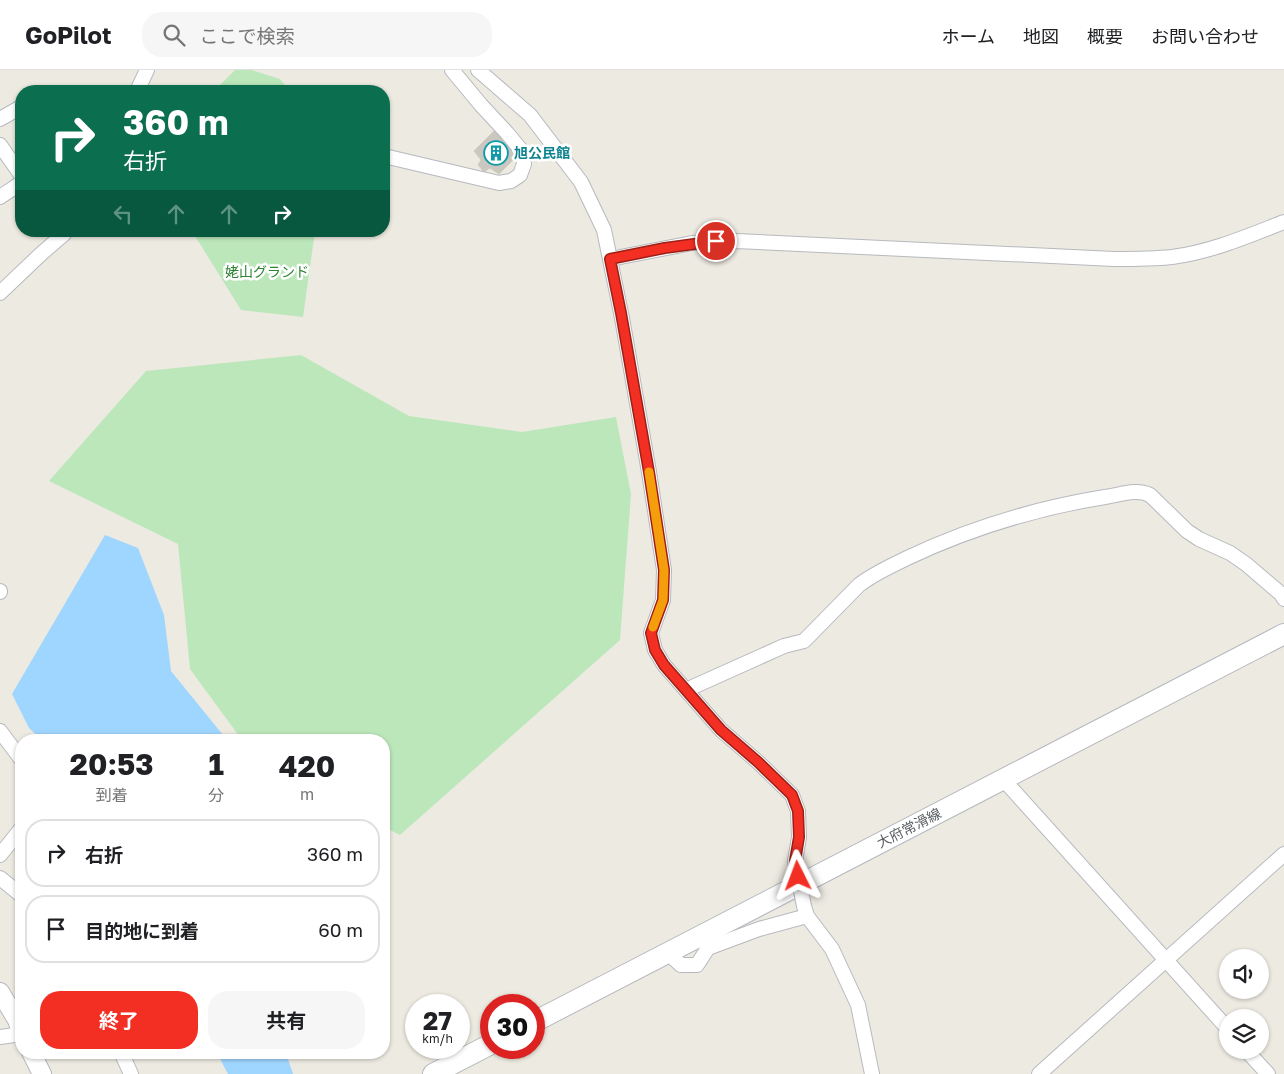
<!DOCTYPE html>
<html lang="ja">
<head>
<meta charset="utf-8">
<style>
	:root { --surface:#fff; --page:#f6f6f6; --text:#202124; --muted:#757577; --line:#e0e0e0; --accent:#f22f22 }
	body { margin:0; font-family:"Golos Text","Noto Sans JP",sans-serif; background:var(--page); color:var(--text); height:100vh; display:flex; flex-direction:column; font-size:19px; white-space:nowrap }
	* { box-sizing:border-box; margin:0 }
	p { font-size:16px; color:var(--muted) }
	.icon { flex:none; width:28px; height:28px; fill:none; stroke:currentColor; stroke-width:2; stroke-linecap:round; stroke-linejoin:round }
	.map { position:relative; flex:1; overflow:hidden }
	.sheet { position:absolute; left:15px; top:664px; width:375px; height:325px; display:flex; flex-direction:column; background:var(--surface); border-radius:20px; box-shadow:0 1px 4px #0004 }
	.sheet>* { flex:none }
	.guide { position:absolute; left:15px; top:15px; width:375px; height:152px; border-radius:20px; box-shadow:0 1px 4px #0004; background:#0b6e4f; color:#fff; overflow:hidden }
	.controls { position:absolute; left:1219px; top:879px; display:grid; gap:10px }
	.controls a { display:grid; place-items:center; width:50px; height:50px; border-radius:50%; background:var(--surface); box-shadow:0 1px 4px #0004; font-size:25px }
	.speed { position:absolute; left:405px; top:924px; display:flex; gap:10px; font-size:25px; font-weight:700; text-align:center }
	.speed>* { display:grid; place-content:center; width:65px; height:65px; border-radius:50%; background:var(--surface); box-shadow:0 1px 4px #0004; line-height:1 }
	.speed small { font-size:12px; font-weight:400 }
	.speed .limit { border:8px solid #d22; background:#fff; color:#111 }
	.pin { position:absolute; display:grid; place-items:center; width:42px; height:42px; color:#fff; margin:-21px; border:2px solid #fff; border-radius:50%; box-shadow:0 1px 5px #0007 }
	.me { position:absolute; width:55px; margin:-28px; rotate:357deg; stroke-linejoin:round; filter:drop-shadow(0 0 4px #0008) }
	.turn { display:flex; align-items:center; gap:18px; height:105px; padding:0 25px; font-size:22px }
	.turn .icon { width:65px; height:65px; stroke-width:2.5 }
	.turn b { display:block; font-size:35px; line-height:42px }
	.lanes { display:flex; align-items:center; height:48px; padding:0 25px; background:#0003; justify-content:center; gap:25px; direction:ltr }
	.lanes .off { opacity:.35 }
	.eta { display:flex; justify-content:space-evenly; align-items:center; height:85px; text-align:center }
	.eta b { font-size:30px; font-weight:700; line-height:35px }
	.button { display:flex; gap:10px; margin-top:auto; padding:10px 25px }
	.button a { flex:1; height:58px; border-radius:20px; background:var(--accent); color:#fff; font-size:20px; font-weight:700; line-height:58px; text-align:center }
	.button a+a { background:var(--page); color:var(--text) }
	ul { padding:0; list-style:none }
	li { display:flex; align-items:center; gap:15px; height:68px; margin:0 10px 8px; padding:0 15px; border:2px solid var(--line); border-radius:20px }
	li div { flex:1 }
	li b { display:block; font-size:19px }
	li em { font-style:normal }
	header { display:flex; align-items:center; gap:30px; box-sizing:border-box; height:70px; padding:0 25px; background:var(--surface); border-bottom:1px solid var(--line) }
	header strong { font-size:24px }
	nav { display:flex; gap:28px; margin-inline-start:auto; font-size:18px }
	.search { width:350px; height:45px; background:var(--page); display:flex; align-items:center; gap:12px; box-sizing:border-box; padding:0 18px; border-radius:20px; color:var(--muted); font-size:19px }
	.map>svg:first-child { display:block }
	.green { fill:#bce7bb }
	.water { fill:#9fd6ff }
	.building { fill:#cac7c0; stroke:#d2ccbf }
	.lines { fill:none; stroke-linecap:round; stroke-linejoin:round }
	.minor-casing { stroke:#b6b9be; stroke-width:16 }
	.tertiary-casing { stroke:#b6b9be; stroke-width:20 }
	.secondary-casing { stroke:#b5b8be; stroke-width:22 }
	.minor { stroke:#fff; stroke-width:14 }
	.tertiary { stroke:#fff; stroke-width:18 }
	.secondary { stroke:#fff; stroke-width:20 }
	.minor-bridge-casing { stroke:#b6b9be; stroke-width:16; stroke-linecap:butt }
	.minor-bridge { stroke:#fff; stroke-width:14 }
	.route-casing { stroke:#9d1f16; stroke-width:12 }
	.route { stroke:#f22f22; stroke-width:9 }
	.slow { stroke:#f59e0b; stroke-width:9 }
	.labels { text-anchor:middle; stroke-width:5; stroke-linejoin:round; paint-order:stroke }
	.culture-label { font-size:14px; font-weight:bold; fill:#0d838f; stroke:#fff; text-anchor:start }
	.park-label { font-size:14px; fill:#2f8432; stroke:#fff }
	.street-label { font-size:14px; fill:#595e63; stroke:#fff }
</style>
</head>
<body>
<header>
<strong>GoPilot</strong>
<div class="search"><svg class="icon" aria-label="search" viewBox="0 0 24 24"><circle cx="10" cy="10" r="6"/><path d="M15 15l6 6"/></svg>ここで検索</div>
<nav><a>ホーム</a><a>地図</a><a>概要</a><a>お問い合わせ</a></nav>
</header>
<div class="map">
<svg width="1284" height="1004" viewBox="0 0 1284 1004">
	<rect width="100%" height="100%" fill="#edeae1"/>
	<g class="green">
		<polygon points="235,0 252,0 280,9 290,21 214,21"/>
		<polygon points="192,161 315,161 303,247 241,240"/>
		<polygon points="301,285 409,346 522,362 616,347 631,424 620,570 400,765 384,757 384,670 242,670 190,599 178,474 49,411 146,301"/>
	</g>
	<g class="water">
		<polygon points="105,465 138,478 164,545 171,601 227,670 42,670 29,658 12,624"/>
		<polygon points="217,983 286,983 293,1004 228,1004"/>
	</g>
	<polygon class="building" points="494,61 518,85 499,104 490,98 484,102 478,95 481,90 474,81"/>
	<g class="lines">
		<g class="minor-casing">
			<g id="minor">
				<polyline points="478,0 530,45 581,112 604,160 622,248 649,402 664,500 663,530 651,563 655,580 664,595 721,660 758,692 792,725 798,741 799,767 795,791"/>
				<polyline points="137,21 147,0"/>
				<polyline points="0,49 21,37"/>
				<polyline points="0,75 21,105"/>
				<polyline points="384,86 499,113 511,111 520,105 524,94 522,81 507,63 481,35 452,0"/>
				<polyline points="0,127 21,113"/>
				<path d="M 610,189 L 692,173 L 736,171 L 1114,189 C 1133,189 1153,189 1172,187 C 1211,182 1248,166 1284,152"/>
				<polyline points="0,223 42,183 64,164 62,161"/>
				<polyline points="0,521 0,522"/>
				<path d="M 686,620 L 784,576 L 804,571 L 859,515 C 873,504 889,497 905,489 C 968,459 1037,438 1105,427 C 1120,425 1136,418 1150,425 L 1187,461 L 1199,469 L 1230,483 L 1246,494 L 1281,524 L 1284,529"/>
				<polyline points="0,661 21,689"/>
				<polyline points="1003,709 1228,959"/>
				<polyline points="0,785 21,759"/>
				<polyline points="0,808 21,825"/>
				<polyline points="804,836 807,846 832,879 858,935 872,1004"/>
				<polyline points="668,883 681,895 697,895 708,878 759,859 807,846"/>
				<polyline points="0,967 21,964"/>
				<polyline points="1246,980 1268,1004"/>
				<polyline points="121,982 131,1004"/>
				<polyline points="1039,1004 1284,784"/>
			</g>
		</g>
		<g class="tertiary-casing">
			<g id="tertiary">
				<polyline points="0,922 17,950 21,962"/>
				<polyline points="31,982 42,1004"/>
			</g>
		</g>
		<g class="secondary-casing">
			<g id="secondary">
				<polyline points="534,952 1284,564"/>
				<polyline points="433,1004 491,974"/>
			</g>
		</g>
		<use href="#minor" class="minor"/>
		<use href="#tertiary" class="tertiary"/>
		<use href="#secondary" class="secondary"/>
		<g class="minor-bridge-casing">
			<polyline id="minor-bridge" points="795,791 804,836"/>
		</g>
		<use href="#minor-bridge" class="minor-bridge"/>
	</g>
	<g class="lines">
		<g class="route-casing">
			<polyline id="route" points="716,171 665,178 610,189 621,243 649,402 664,500 663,530 651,563 655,580 664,595 721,660 758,692 792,725 798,741 799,767 795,791 798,806"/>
		</g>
		<use href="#route" class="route"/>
		<polyline class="slow" points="649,402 664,500 663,530 653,557"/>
	</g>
	<defs>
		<g id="building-ring" transform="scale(1.25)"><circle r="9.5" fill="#fff" stroke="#0f9aa8" stroke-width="1.5"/><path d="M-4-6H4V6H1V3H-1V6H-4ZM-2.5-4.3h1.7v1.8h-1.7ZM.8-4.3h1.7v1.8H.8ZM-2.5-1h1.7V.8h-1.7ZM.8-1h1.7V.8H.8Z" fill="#0f9aa8"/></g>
	</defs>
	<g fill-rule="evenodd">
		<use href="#building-ring" x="496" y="83"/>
	</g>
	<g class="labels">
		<g class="culture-label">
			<text x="514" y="88">旭公民館</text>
		</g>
		<g class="park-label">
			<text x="267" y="207">姥山グランド</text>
		</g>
		<g class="street-label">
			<text transform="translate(909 758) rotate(-27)" y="5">大府常滑線</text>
		</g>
	</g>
</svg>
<div class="controls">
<a><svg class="icon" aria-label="sound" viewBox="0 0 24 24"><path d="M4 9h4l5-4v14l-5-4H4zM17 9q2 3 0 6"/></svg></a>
<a><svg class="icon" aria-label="layers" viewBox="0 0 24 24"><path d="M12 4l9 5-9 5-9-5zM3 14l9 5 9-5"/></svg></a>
</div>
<div class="speed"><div>27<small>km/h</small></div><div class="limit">30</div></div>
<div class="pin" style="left:716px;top:171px;background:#d93025"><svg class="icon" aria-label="arrive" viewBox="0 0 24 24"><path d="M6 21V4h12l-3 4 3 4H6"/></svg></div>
<svg class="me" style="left:798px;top:806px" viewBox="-20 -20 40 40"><path d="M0-17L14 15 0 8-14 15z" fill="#f22f22" stroke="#fff" stroke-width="4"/></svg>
<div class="guide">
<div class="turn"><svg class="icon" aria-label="right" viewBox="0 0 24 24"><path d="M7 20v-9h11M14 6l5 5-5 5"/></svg><div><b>360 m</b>右折</div></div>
<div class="lanes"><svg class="icon off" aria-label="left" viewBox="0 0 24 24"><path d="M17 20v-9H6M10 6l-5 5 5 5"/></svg><svg class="icon off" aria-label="ahead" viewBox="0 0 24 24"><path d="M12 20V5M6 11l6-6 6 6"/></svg><svg class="icon off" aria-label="ahead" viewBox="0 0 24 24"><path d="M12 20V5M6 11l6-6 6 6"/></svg><svg class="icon" aria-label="right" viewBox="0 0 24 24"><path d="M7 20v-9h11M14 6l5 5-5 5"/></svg></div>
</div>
<section class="sheet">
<div class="eta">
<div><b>20:53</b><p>到着</p></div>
<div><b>1</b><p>分</p></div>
<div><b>420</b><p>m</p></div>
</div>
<ul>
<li><svg class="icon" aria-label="right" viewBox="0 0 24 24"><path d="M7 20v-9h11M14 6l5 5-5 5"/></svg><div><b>右折</b></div><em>360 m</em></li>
<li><svg class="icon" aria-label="arrive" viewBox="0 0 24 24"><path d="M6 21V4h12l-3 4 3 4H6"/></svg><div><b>目的地に到着</b></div><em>60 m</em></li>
</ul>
<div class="button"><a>終了</a><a>共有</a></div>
</section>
</div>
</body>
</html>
